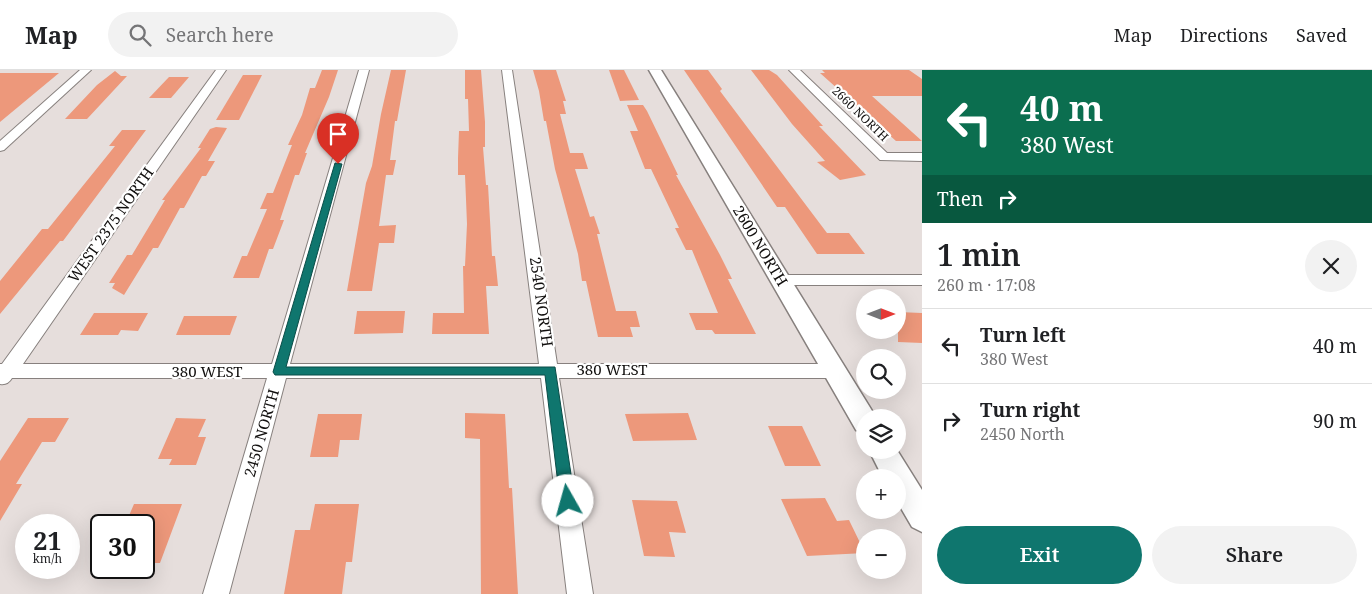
<!DOCTYPE html>
<html lang="en">
<head>
<meta charset="utf-8">
<style>
	:root { --surface:#fff; --page:#f2f2f2; --text:#202124; --muted:#757577; --line:#e0e0e0; --accent:#0f766e }
	body { margin:0; font-family:"Noto Serif",serif; background:var(--page); color:var(--text); height:100vh; display:flex; flex-direction:column; font-size:19px; white-space:nowrap }
	* { box-sizing:border-box; margin:0 }
	p { font-size:16px; color:var(--muted) }
	.icon { flex:none; width:28px; height:28px; fill:none; stroke:currentColor; stroke-width:2; stroke-linecap:round; stroke-linejoin:round }
	.map { position:relative; flex:1; overflow:hidden }
	.sheet { display:flex; flex-direction:column; background:var(--surface); width:450px }
	.sheet>* { flex:none }
	.top-card { background:#0b6e4f; color:#fff; overflow:hidden }
	.needle { width:32px; rotate:90deg }
	.tools { position:absolute; left:856px; top:219px; display:grid; gap:10px }
	.tools a { display:grid; place-items:center; width:50px; height:50px; border-radius:50%; background:var(--surface); box-shadow:0 5px 20px #0002; font-size:25px }
	.speed { position:absolute; left:15px; top:444px; display:flex; gap:10px; font-size:25px; font-weight:700; text-align:center }
	.speed>* { display:grid; place-content:center; width:65px; height:65px; border-radius:50%; background:var(--surface); box-shadow:0 5px 20px #0002; line-height:1 }
	.speed small { font-size:12px; font-weight:400 }
	.speed .limit { border:2px solid #111; border-radius:8px; background:#fff; color:#111 }
	.pin { position:absolute; display:grid; place-items:center; width:42px; height:42px; color:#fff; margin:-51px -21px; border-radius:50% 50% 50% 0; rotate:-45deg; box-shadow:0 0 5px #0007 }
	.pin .icon { rotate:45deg }
	.me { position:absolute; width:55px; margin:-28px; rotate:353deg; stroke-linejoin:round; filter:drop-shadow(0 0 4px #0008) }
	.turn { display:flex; align-items:center; gap:18px; height:105px; padding:0 15px; font-size:22px }
	.turn .icon { width:65px; height:65px; stroke-width:2.5 }
	.turn b { display:block; font-size:35px; line-height:42px }
	.then { display:flex; align-items:center; height:48px; padding:0 15px; background:#0003; gap:10px; font-size:19px }
	.round { display:grid; place-items:center; flex:none; width:52px; height:52px; border-radius:26px; background:var(--page) }
	.headline { display:flex; align-items:center; justify-content:space-between; height:85px; padding:0 15px }
	h1 { font-size:30px; font-weight:600; line-height:38px }
	.primary-button { display:flex; gap:10px; margin-top:auto; padding:10px 15px }
	.primary-button a { flex:1; height:58px; border-radius:30px; background:var(--accent); color:#fff; font-size:20px; font-weight:600; line-height:58px; text-align:center }
	.primary-button a+a { background:var(--page); color:var(--text) }
	ul { padding:0; list-style:none }
	li { display:flex; align-items:center; gap:15px; height:75px; padding:0 15px; border-top:1px solid var(--line) }
	li div { flex:1 }
	li b { display:block; font-size:19px }
	li em { font-style:normal }
	header { display:flex; align-items:center; gap:30px; box-sizing:border-box; height:70px; padding:0 25px; background:var(--surface); border-bottom:1px solid var(--line) }
	header strong { font-size:24px }
	nav { display:flex; gap:28px; margin-inline-start:auto; font-size:18px }
	.search { width:350px; height:45px; background:var(--page); display:flex; align-items:center; gap:12px; box-sizing:border-box; padding:0 18px; border-radius:28px; color:var(--muted); font-size:19px }
	main { display:flex; flex:1; min-height:0 }
	.map>svg:first-child { display:block }
	.building { fill:#ed987b }
	.lines { fill:none; stroke-linecap:round; stroke-linejoin:round }
	.minor-casing { stroke:#87807e; stroke-width:2 }
	.tertiary-casing { stroke:#87807e; stroke-width:3 }
	.minor { fill:#fff; fill-rule:evenodd }
	.tertiary { fill:#fff; fill-rule:evenodd }
	.route { fill:#0f766e; stroke:#0a4d48 }
	.labels { text-anchor:middle; stroke-width:4.5; stroke-linejoin:round; paint-order:stroke }
	.far-street-label { font-size:12px; fill:#110f0e; stroke:#fff }
	.street-label { font-size:15px; fill:#110f0e; stroke:#fff }
</style>
</head>
<body>
<header>
<strong>Map</strong>
<div class="search"><svg class="icon" aria-label="search" viewBox="0 0 24 24"><circle cx="10" cy="10" r="6"/><path d="M15 15l6 6"/></svg>Search here</div>
<nav><a>Map</a><a>Directions</a><a>Saved</a></nav>
</header>
<main>
<div class="map">
<svg width="922" height="524" viewBox="0 0 922 524">
	<rect width="100%" height="100%" fill="#e6dedc"/>
	<g class="building">
		<polygon points="322,0 338,0 329,27 305,83 307,83 299,105 295,105 280,150 284,150 273,179 269,179 259,208 233,208 242,186 247,186 267,139 260,139 267,123 273,123 292,75 288,75 302,45 310,18 315,18"/>
		<polygon points="391,0 406,0 397,51 395,51 390,90 396,90 393,105 386,105 379,156 396,155 394,173 379,173 372,221 347,221 366,113 372,96 381,44"/>
		<polygon points="465,0 481,0 485,52 485,77 483,77 486,115 488,115 492,186 495,186 498,216 486,216 489,264 432,264 433,243 464,243 463,196 465,196 467,154 465,105 458,105 458,88 459,61 469,61 468,29 465,29"/>
		<polygon points="533,0 556,0 566,31 563,31 566,44 560,44 570,83 583,83 588,99 575,99 590,147 594,146 600,164 597,164 616,241 636,241 640,257 630,257 633,267 598,267 586,211 582,211 578,184 555,99 546,51 544,51 539,21"/>
		<polygon points="609,0 624,0 639,30 620,31"/>
		<polygon points="684,0 708,0 722,19 720,21 827,163 849,163 865,184 817,184 785,137 777,137"/>
		<polygon points="751,0 769,0 777,5 823,56 819,56 866,105 840,110 817,92 825,91 792,54"/>
		<polygon points="822,0 909,0 922,9 922,26 872,26 922,71 896,71 820,3 825,3"/>
		<polygon points="115,1 121,6 127,6 87,49 65,49 97,15"/>
		<polygon points="0,3 59,3 0,52"/>
		<polygon points="243,5 262,5 239,50 216,50"/>
		<polygon points="169,7 189,7 171,28 149,28"/>
		<polygon points="627,35 643,35 647,41 678,105 676,105 720,185 732,209 728,209 756,264 715,264 712,260 696,260 689,243 718,243 692,180 686,180 675,158 679,158 651,99 645,99 630,61 638,61"/>
		<polygon points="216,57 227,58 208,91 215,91 206,106 202,106 184,138 180,138 158,178 153,178 124,225 112,218 115,213 109,213 127,185 132,185 165,130 162,130 201,78 198,78 210,59"/>
		<polygon points="122,60 146,60 63,171 60,171 0,244 0,211 42,159 48,159 115,76 109,76"/>
		<polygon points="357,241 405,241 403,263 354,264"/>
		<polygon points="898,242 922,243 922,273 898,272"/>
		<polygon points="94,243 148,243 138,261 121,260 118,265 80,265"/>
		<polygon points="184,246 237,246 230,265 176,265"/>
		<polygon points="465,343 505,344 509,418 512,418 518,524 481,524 480,369 465,368"/>
		<polygon points="688,343 697,370 633,371 625,344"/>
		<polygon points="318,344 362,344 359,370 340,370 338,387 310,387"/>
		<polygon points="28,348 69,348 55,372 42,372 16,414 22,414 0,451 0,391"/>
		<polygon points="176,348 206,349 198,367 206,367 196,395 169,395 172,389 158,389"/>
		<polygon points="768,356 802,356 821,396 785,396"/>
		<polygon points="825,428 837,451 849,450 865,483 807,486 781,429"/>
		<polygon points="632,430 677,431 686,463 669,462 675,487 644,486"/>
		<polygon points="134,434 182,434 160,493 144,493 144,455 125,455"/>
		<polygon points="315,434 359,434 352,492 346,492 342,524 284,524 295,460 310,460"/>
	</g>
	<g class="lines">
		<g class="minor-casing">
			<g id="minor">
				<polygon points="80,0 91,0 4,80 0,81 0,71"/>
				<path d="M 216,0 L 226,0 L 23,294 L 272,294 L 359,0 L 369,0 L 290,294 L 539,294 L 502,0 L 512,0 L 557,294 L 834,294 L 841,296 L 843,301 L 841,306 L 834,308 L 559,308 L 593,524 L 567,524 L 541,308 L 286,308 L 229,524 L 203,524 L 267,308 L 12,308 C 9,313 5,315 0,314 L 0,294 L 2,294 Z"/>
				<polygon points="789,0 800,0 887,83 922,83 922,91 880,90"/>
				<polygon points="780,205 922,205 922,215 780,215 774,214 772,210 774,206"/>
			</g>
		</g>
		<g class="tertiary-casing">
			<g id="tertiary">
				<polygon points="649,0 661,0 874,344 876,348 865,348 865,363 856,360"/>
				<polygon points="869,380 897,380 922,420 922,462 912,457 898,433 898,408 883,408"/>
			</g>
		</g>
		<use href="#minor" class="minor"/>
		<use href="#tertiary" class="tertiary"/>
	</g>
	<polygon class="route" points="335,93 342,94 286,297 555,297 575,431 573,436 568,438 563,436 560,431 545,305 275,305 273,302"/>
	<g class="labels">
		<g class="far-street-label">
			<text transform="translate(860 44) rotate(44)" y="4">2660 NORTH</text>
		</g>
		<g class="street-label">
			<text transform="translate(111 155) rotate(-55)" y="5">WEST 2375 NORTH</text>
			<text transform="translate(760 176) rotate(59)" y="5">2600 NORTH</text>
			<text transform="translate(541 232) rotate(82)" y="5">2540 NORTH</text>
			<text x="612" y="305">380 WEST</text>
			<text x="207" y="307">380 WEST</text>
			<text transform="translate(262 363) rotate(-74)" y="5">2450 NORTH</text>
		</g>
	</g>
</svg>
<div class="tools">
<a><svg class="needle" viewBox="-14 -14 28 28"><path d="M0-13l5 13h-10z" fill="#e53935"/><path d="M0 13l5-13h-10z" fill="#757577"/></svg></a>
<a><svg class="icon" aria-label="search" viewBox="0 0 24 24"><circle cx="10" cy="10" r="6"/><path d="M15 15l6 6"/></svg></a>
<a><svg class="icon" aria-label="layers" viewBox="0 0 24 24"><path d="M12 4l9 5-9 5-9-5zM3 14l9 5 9-5"/></svg></a>
<a>+</a>
<a>−</a>
</div>
<div class="speed"><div>21<small>km/h</small></div><div class="limit">30</div></div>
<div class="pin" style="left:338px;top:94px;background:#d93025"><svg class="icon" aria-label="arrive" viewBox="0 0 24 24"><path d="M6 21V4h12l-3 4 3 4H6"/></svg></div>
<svg class="me" style="left:568px;top:431px" viewBox="-20 -20 40 40"><circle r="19" fill="#fff"/><path d="M0-13L10 11 0 6-10 11z" fill="#0f766e"/></svg>
</div>
<section class="sheet">
<div class="top-card">
<div class="turn"><svg class="icon" aria-label="left" viewBox="0 0 24 24"><path d="M17 20v-9H6M10 6l-5 5 5 5"/></svg><div><b>40 m</b>380 West</div></div>
<div class="then">Then<svg class="icon" aria-label="right" viewBox="0 0 24 24"><path d="M7 20v-9h11M14 6l5 5-5 5"/></svg></div>
</div>
<div class="headline"><div><h1>1 min</h1><p>260 m · 17:08</p></div><a class="round"><svg class="icon" aria-label="close" viewBox="0 0 24 24"><path d="M6 6l12 12M18 6L6 18"/></svg></a></div>
<ul>
<li><svg class="icon" aria-label="left" viewBox="0 0 24 24"><path d="M17 20v-9H6M10 6l-5 5 5 5"/></svg><div><b>Turn left</b><p>380 West</p></div><em>40 m</em></li>
<li><svg class="icon" aria-label="right" viewBox="0 0 24 24"><path d="M7 20v-9h11M14 6l5 5-5 5"/></svg><div><b>Turn right</b><p>2450 North</p></div><em>90 m</em></li>
</ul>
<div class="primary-button"><a>Exit</a><a>Share</a></div>
</section>
</main>
</body>
</html>
